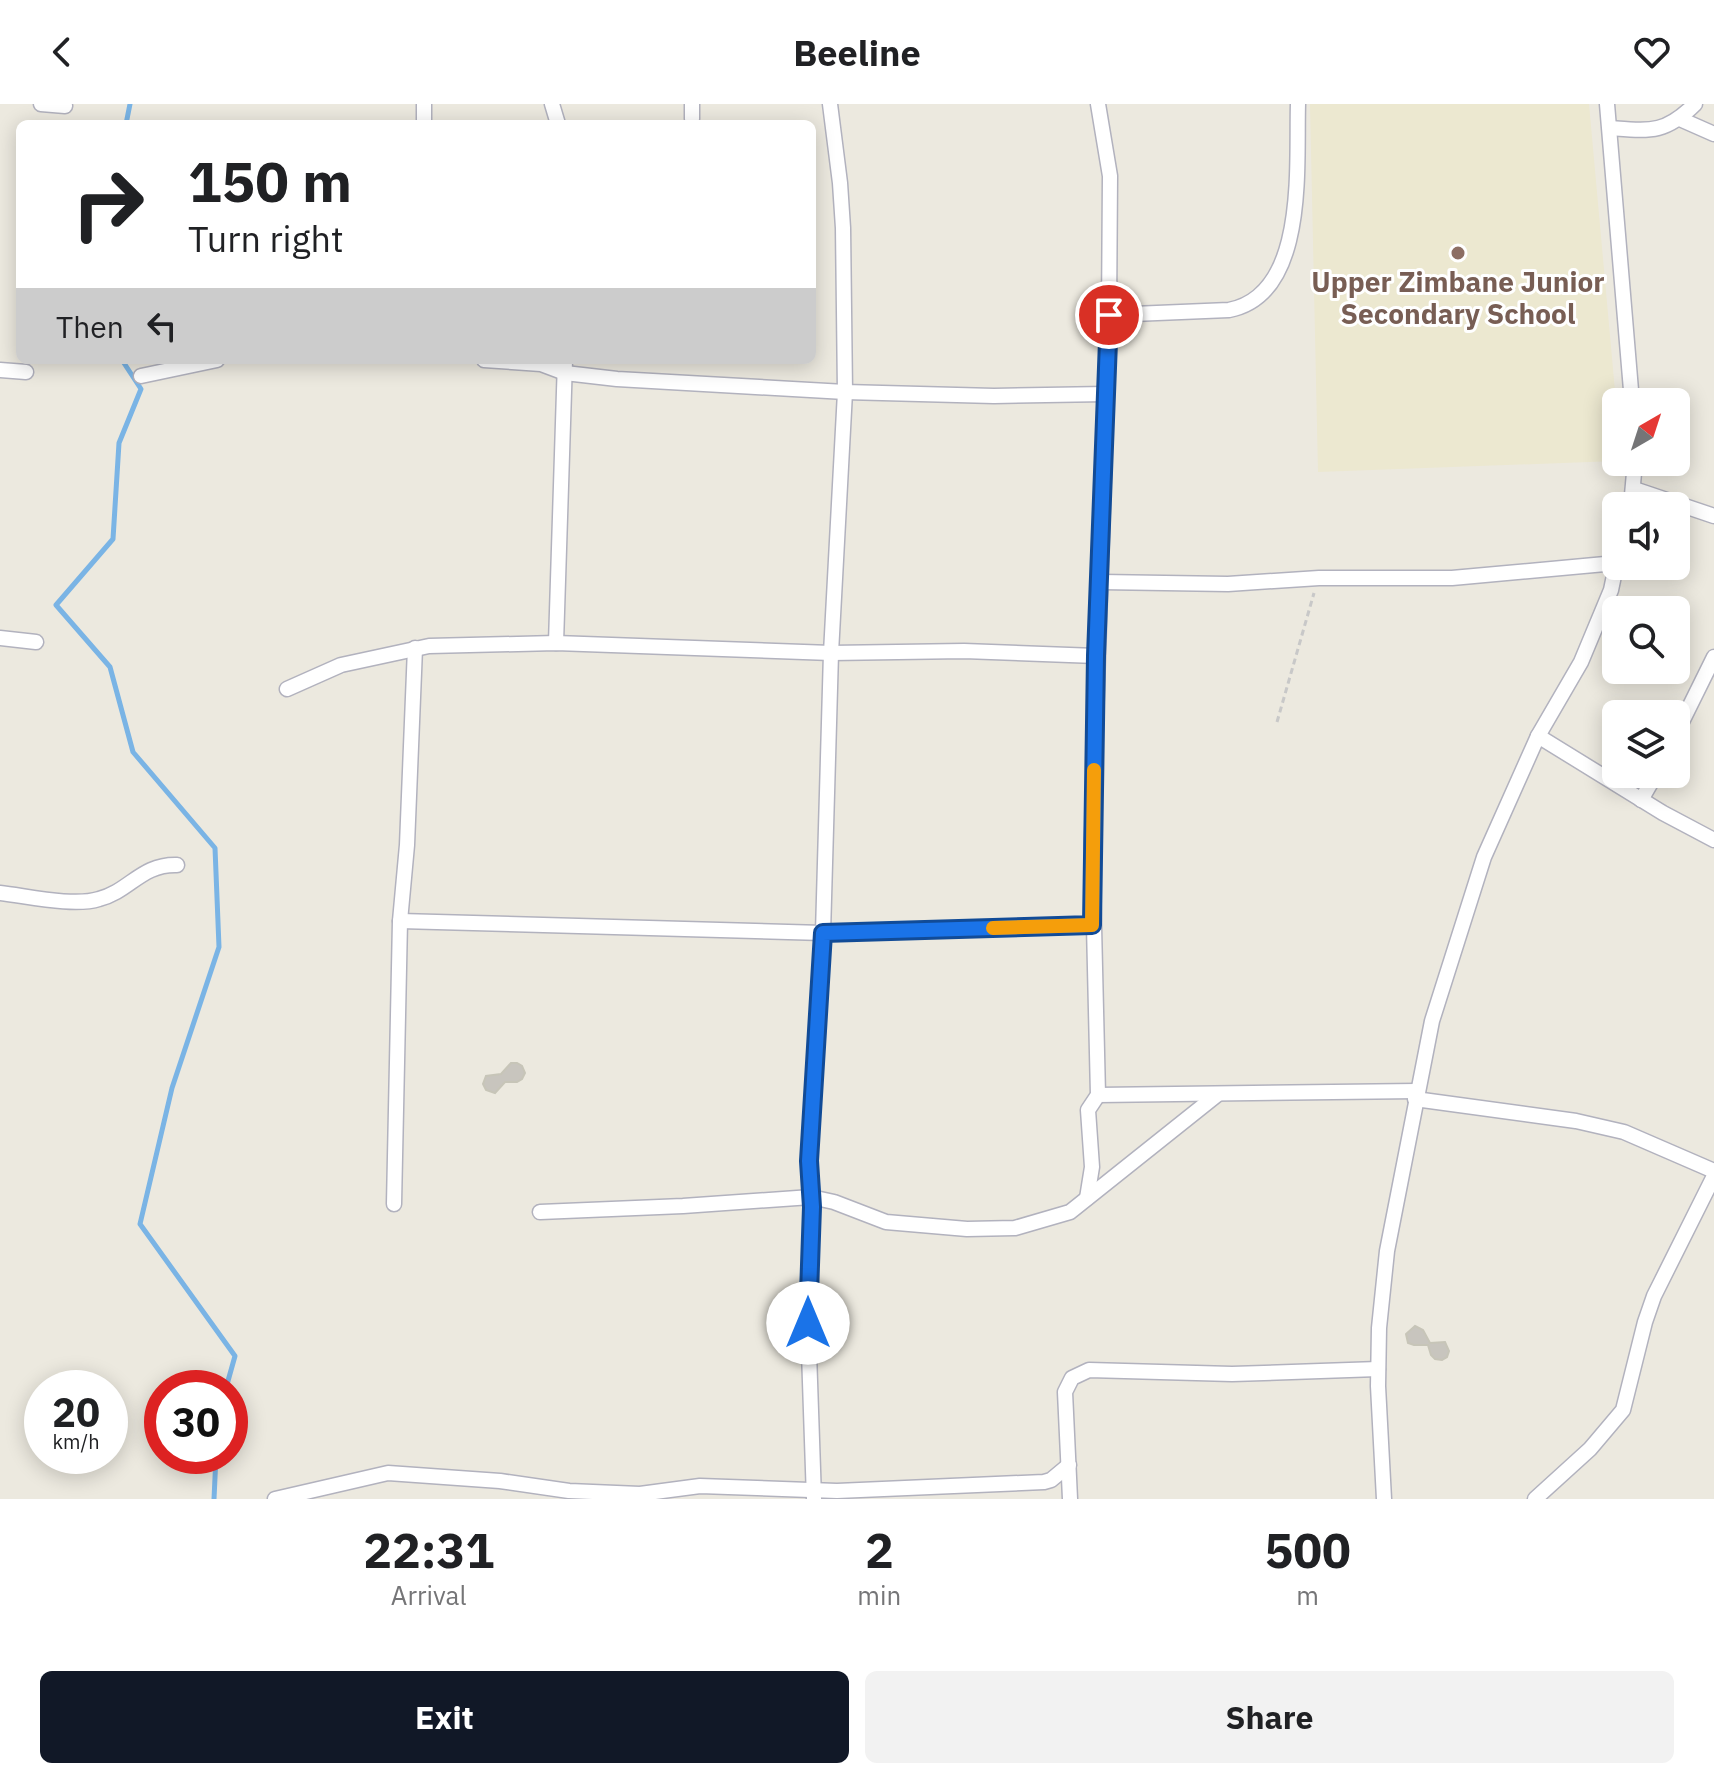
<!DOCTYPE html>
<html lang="en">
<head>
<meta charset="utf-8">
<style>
	:root { --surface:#fff; --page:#f2f2f2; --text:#202124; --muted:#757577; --accent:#111827 }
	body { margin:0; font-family:"IBM Plex Sans",sans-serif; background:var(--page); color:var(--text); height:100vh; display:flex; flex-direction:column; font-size:30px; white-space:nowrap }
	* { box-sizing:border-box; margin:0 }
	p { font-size:26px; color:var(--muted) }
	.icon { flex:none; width:44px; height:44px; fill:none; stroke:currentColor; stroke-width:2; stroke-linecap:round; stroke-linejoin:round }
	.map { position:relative; height:1395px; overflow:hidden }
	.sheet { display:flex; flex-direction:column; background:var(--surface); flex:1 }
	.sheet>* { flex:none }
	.top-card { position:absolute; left:16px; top:16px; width:800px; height:244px; border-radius:12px; box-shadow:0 4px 20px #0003; background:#fff; color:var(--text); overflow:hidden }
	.needle { width:52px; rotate:39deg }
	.tools { position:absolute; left:1602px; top:284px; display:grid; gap:16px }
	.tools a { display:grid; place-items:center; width:88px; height:88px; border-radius:12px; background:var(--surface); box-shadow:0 4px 20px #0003; font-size:40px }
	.speed { position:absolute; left:24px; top:1266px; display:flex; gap:16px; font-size:40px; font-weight:700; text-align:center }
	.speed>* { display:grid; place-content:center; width:104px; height:104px; border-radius:50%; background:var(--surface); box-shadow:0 4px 20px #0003; line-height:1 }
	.speed small { font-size:20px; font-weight:400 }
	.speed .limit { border:12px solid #d22; background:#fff; color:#111 }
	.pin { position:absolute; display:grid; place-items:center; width:68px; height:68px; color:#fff; margin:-34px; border:4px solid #fff; border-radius:50%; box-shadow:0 2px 8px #0007 }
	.me { position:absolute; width:88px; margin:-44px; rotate:0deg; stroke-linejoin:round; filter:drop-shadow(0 0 6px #0008) }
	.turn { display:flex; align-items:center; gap:28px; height:168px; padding:0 40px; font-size:36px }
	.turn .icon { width:104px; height:104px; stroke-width:2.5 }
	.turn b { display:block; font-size:56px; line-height:68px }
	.then { display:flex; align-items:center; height:76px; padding:0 40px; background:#0003; gap:16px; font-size:30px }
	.eta { display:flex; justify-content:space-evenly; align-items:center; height:136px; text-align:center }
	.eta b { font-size:48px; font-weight:800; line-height:56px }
	.primary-button { display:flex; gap:16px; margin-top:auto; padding:16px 40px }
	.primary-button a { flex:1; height:92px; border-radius:12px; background:var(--accent); color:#fff; font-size:32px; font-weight:800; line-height:92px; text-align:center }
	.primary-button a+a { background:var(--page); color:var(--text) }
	header { display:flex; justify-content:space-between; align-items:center; height:104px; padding:0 40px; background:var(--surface); font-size:36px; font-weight:800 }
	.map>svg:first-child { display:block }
	.education { fill:#ece8d0 }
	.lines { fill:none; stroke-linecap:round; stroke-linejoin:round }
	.stream { stroke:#7ab4e5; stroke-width:5 }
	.building { fill:#c8c5be; stroke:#c7c5b8; stroke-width:2 }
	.minor-casing { stroke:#b2b2be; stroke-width:17 }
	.path { stroke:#c8c8c8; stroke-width:3; stroke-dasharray:6 4; stroke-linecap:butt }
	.minor { stroke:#fff; stroke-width:14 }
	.route-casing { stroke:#114b97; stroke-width:20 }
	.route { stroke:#1a73e8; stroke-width:14 }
	.slow { stroke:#f59e0b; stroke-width:14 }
	.education-dot { fill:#8d6e63; stroke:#fff; stroke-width:3 }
	.labels { text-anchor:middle; stroke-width:6; stroke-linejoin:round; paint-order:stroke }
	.education-label { font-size:28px; font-weight:bold; fill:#785e54; stroke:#fff }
</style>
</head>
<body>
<header><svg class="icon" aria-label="back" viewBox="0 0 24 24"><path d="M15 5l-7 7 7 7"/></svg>Beeline<svg class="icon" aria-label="heart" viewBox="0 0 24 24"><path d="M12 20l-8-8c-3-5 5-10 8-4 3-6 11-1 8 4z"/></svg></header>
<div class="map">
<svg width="1714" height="1395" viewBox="0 0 1714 1395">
	<rect width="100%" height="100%" fill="#ece9df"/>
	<polygon class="education" points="1310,0 1589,0 1616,298 1616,357 1318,368"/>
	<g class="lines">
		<g class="stream">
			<polyline points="126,20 130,0"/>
			<polyline points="122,256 141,285 119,339 113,435 56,501 110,563 133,648 215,744 219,843 172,984 140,1120 235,1252 226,1284"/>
			<polyline points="214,1395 216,1352"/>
		</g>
	</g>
	<g class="building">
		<polygon points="511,959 517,959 522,962 525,969 522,975 517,978 505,978 495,989 486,986 483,980 486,972 501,970"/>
		<polygon points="1415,1222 1423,1226 1430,1239 1445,1238 1449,1247 1447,1253 1442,1256 1435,1255 1431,1251 1428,1241 1414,1241 1408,1239 1406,1230"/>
	</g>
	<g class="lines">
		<g class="minor-casing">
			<g id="minor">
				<polyline points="41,0 65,2"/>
				<polyline points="552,0 558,20"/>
				<polyline points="692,0 692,15"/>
				<polyline points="1607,0 1632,298"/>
				<polyline points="1680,15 1714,30"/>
				<polyline points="424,20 424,0"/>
				<path d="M 1610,24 C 1650,27 1665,30 1695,0"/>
				<path d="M 1109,211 L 1229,206 C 1308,191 1296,61 1298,0"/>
				<polyline points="484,256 541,260 565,269 617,275 845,288 994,292 1106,290"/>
				<polyline points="0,266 26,268"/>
				<polyline points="141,272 217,256"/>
				<polyline points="1634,385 1714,412"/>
				<polyline points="1631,402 1635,358"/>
				<polyline points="1101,478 1228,480 1319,474 1452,474 1616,459"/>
				<polyline points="0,534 36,538"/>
				<polyline points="556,539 565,256"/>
				<polyline points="287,585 341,561 429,542 556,539 831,549 964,547 1096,552"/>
				<polyline points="1676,630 1714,553"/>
				<polyline points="1538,632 1663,709 1714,736"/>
				<polyline points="1641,696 1656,670"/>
				<path d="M 0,789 C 27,792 74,803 99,795 C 130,787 141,760 177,761"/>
				<polyline points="400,817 823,829 1092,821"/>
				<polyline points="1098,991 1417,987"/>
				<polyline points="1415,995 1576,1017 1624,1028 1714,1067"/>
				<polyline points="1087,1094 1092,1063 1088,1006 1098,991 1092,737 1109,211 1110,72 1098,0"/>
				<polyline points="394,1100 400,817 407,741 415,544"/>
				<polyline points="540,1108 683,1102 811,1093 834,1098 886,1118 967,1125 1015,1124 1070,1108 1218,990"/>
				<polyline points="275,1395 388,1369 500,1377 569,1387 640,1390 700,1382 837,1387 1044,1378 1051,1376 1069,1361"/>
				<polyline points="814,1395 808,1219 812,1103 809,1057 823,829 831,549 845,288 843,124 840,79 830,0"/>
				<polyline points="1070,1395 1065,1288 1072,1274 1089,1266 1232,1270 1378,1265"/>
				<polyline points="1384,1395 1378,1282 1379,1224 1387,1147 1432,917 1484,753 1538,632 1581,558 1611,486 1616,462"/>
				<polyline points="1535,1395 1590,1345 1623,1306 1645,1218 1654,1192 1714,1072"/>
			</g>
		</g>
		<polyline class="path" points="1277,618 1314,489"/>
		<use href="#minor" class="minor"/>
	</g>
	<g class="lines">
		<g class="route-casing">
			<polyline id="route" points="808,1219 812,1103 809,1057 823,829 1092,821 1096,552 1109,211"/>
		</g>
		<use href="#route" class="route"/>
		<polyline class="slow" points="993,824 1092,821 1094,666"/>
	</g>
	<circle class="education-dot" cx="1458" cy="149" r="8"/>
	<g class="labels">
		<g class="education-label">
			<text x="1458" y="188">Upper Zimbane Junior<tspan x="1458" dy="32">Secondary School</tspan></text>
		</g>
	</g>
</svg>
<div class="tools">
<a><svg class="needle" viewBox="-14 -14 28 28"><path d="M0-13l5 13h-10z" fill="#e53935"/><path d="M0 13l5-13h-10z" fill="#757577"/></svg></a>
<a><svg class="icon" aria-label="sound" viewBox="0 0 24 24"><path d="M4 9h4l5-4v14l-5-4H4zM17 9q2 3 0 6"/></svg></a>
<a><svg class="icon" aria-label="search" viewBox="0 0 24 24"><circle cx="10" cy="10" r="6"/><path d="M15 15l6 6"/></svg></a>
<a><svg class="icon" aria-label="layers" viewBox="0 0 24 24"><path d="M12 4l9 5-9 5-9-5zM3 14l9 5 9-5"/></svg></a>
</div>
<div class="speed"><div>20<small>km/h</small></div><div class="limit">30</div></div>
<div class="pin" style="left:1109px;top:211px;background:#d93025"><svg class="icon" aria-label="arrive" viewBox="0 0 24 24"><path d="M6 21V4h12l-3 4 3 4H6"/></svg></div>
<svg class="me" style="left:808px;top:1219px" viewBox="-20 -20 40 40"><circle r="19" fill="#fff"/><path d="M0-13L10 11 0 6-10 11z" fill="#1a73e8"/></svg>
<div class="top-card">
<div class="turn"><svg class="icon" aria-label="right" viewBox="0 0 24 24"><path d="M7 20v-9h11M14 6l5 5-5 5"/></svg><div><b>150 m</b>Turn right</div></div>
<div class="then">Then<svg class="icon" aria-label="left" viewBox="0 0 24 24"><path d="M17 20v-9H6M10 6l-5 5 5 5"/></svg></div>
</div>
</div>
<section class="sheet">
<div class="eta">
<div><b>22:31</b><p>Arrival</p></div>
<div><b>2</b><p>min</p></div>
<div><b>500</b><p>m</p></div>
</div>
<div class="primary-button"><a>Exit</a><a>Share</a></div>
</section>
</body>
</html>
